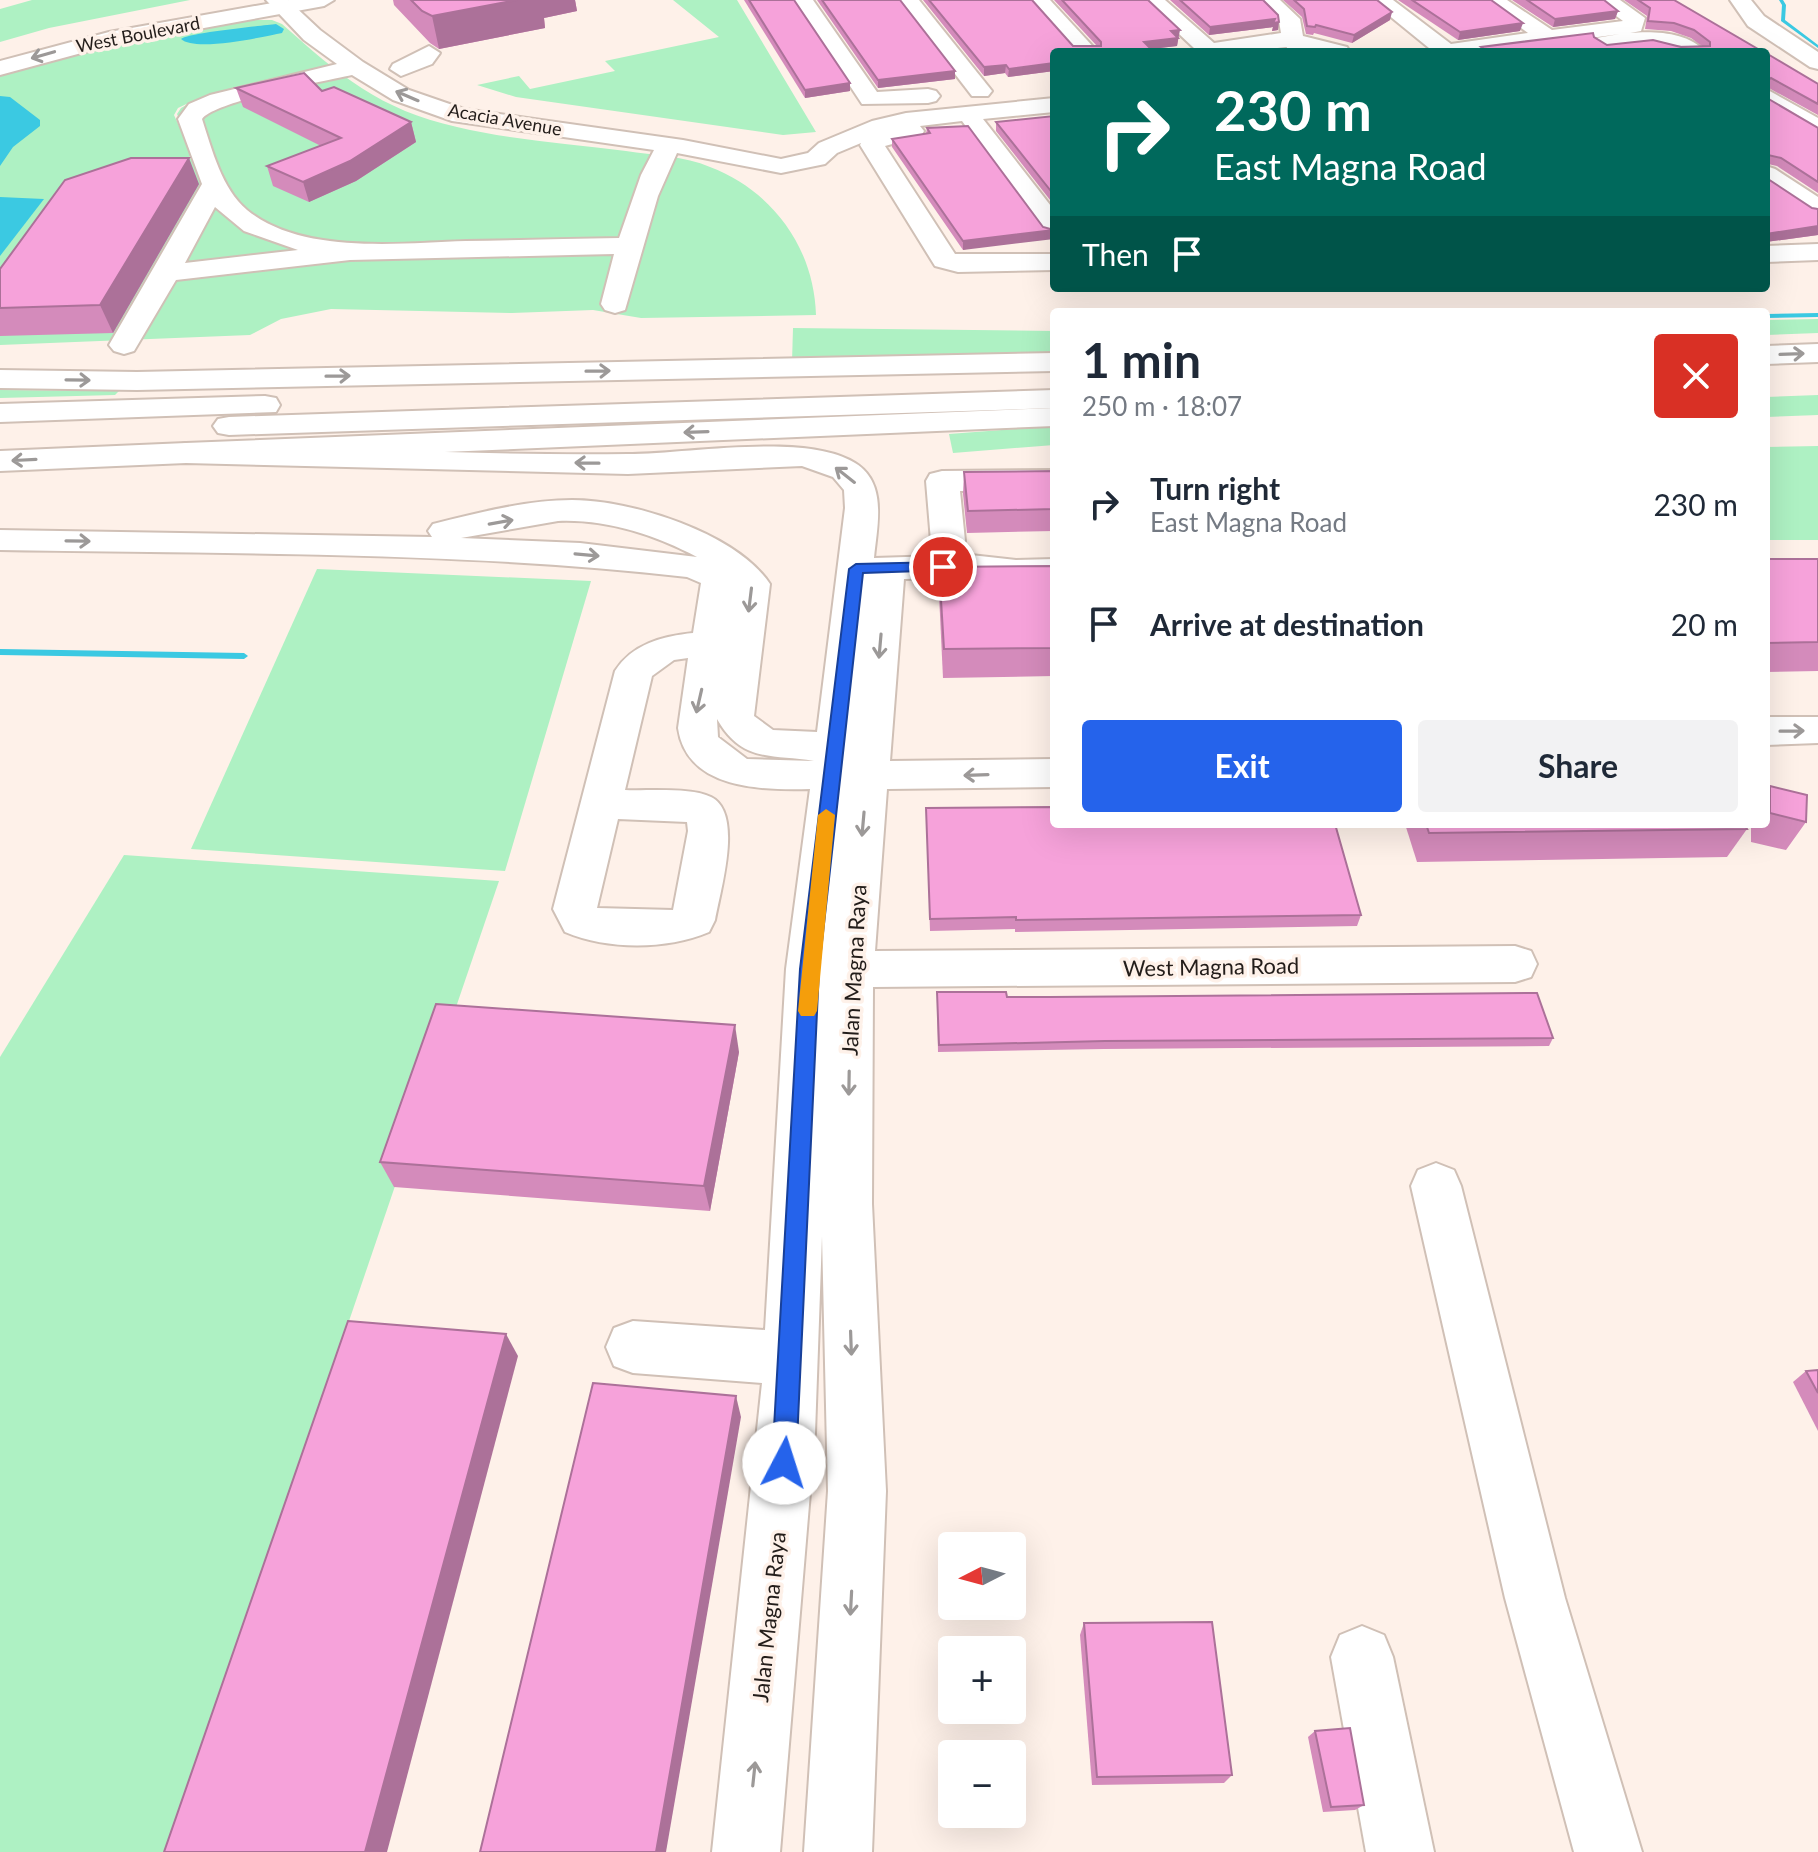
<!DOCTYPE html>
<html lang="en">
<head>
<meta charset="utf-8">
<style>
	:root { --surface:#fff; --page:#f2f2f3; --text:#1f2937; --muted:#747a83; --accent:#2563eb }
	body { margin:0; font-family:Lato,sans-serif; background:var(--page); color:var(--text); height:100vh; display:flex; flex-direction:column; font-size:30px; white-space:nowrap }
	* { box-sizing:border-box; margin:0 }
	p { font-size:26px; color:var(--muted) }
	.icon { flex:none; width:44px; height:44px; fill:none; stroke:currentColor; stroke-width:2; stroke-linecap:round; stroke-linejoin:round }
	.map { position:relative; flex:1; overflow:hidden }
	.sheet { position:absolute; left:1050px; top:308px; width:720px; height:520px; display:flex; flex-direction:column; background:var(--surface); border-radius:8px; box-shadow:0 8px 32px #0002 }
	.sheet>* { flex:none }
	.top-card { position:absolute; left:1050px; top:48px; width:720px; height:244px; border-radius:8px; box-shadow:0 8px 32px #0002; background:#00695c; color:#fff; overflow:hidden }
	.needle { width:52px; rotate:264deg }
	.tools { position:absolute; left:938px; top:1532px; display:grid; gap:16px }
	.tools a { display:grid; place-items:center; width:88px; height:88px; border-radius:8px; background:var(--surface); box-shadow:0 8px 32px #0002; font-size:40px }
	.pin { position:absolute; display:grid; place-items:center; width:68px; height:68px; color:#fff; margin:-34px; border:4px solid #fff; border-radius:50%; box-shadow:0 2px 8px #0007 }
	.me { position:absolute; width:88px; margin:-44px; rotate:5deg; stroke-linejoin:round; filter:drop-shadow(0 0 6px #0008) }
	.turn { display:flex; align-items:center; gap:28px; height:168px; padding:0 32px; font-size:36px }
	.turn .icon { width:104px; height:104px; stroke-width:2.5 }
	.turn b { display:block; font-size:56px; line-height:68px }
	.then { display:flex; align-items:center; height:76px; padding:0 32px; background:#0003; gap:16px; font-size:30px }
	.round { display:grid; place-items:center; flex:none; width:84px; height:84px; border-radius:8px; background:var(--page) }
	.summary { display:flex; align-items:center; justify-content:space-between; height:136px; padding:0 32px }
	h1 { font-size:48px; font-weight:700; line-height:60px }
	.cta { display:flex; gap:16px; margin-top:auto; padding:16px 32px }
	.cta a { flex:1; height:92px; border-radius:8px; background:var(--accent); color:#fff; font-size:32px; font-weight:700; line-height:92px; text-align:center }
	.cta a+a { background:var(--page); color:var(--text) }
	ul { padding:0; list-style:none }
	li { display:flex; align-items:center; gap:24px; height:120px; padding:0 32px }
	li div { flex:1 }
	li b { display:block; font-size:30px }
	li em { font-style:normal }
	.map>svg:first-child { display:block }
	.green { fill:#aef1c3 }
	.water { fill:#3bc9e2 }
	.lines { fill:none; stroke-linecap:round; stroke-linejoin:round }
	.stream { fill:#3bc9e2; fill-rule:evenodd }
	.canal { fill:#3bc9e2; fill-rule:evenodd }
	.minor-casing { stroke:#d0c0b6; stroke-width:4 }
	.major-casing { stroke:#d0c0b6; stroke-width:4 }
	.highway-casing { stroke:#d0c0b6; stroke-width:4 }
	.minor { fill:#fff; fill-rule:evenodd }
	.major { fill:#fff; fill-rule:evenodd }
	.highway { fill:#fff; fill-rule:evenodd }
	.wall { fill:#d48bbb }
	.shaded-wall { fill:#ac7199 }
	.building { fill:#f6a2da; stroke:#ac7199; stroke-width:2 }
	.oneway { stroke:#9c9998 }
	.route { fill:#2563eb; stroke:#184099; stroke-width:2 }
	.slow { fill:#f59e0b }
	.labels { text-anchor:middle; stroke-width:7; stroke-linejoin:round; paint-order:stroke }
	.far-street-label { font-size:18px; fill:#231d1a; stroke:#fef1e9 }
	.street-label { font-size:22px; fill:#231d1a; stroke:#fef1e9 }
</style>
</head>
<body>
<div class="map">
<svg width="1818" height="1852" viewBox="0 0 1818 1852">
	<rect width="100%" height="100%" fill="#fef1e9"/>
	<g class="green">
		<polygon points="32,0 190,0 49,28 0,42 0,9"/>
		<polygon points="673,0 737,0 816,132 783,135 516,97 477,85 519,76 530,89 615,71 605,61 719,37"/>
		<path d="M 250,20 L 272,20 L 282,24 C 339,75 380,110 457,127 C 512,140 570,144 626,151 C 653,155 685,156 710,167 C 773,191 814,248 816,315 L 641,318 L 593,310 L 512,313 L 331,309 L 281,319 L 250,335 L 0,345 L 0,298 L 195,155 L 177,114 L 181,108 L 197,99 L 178,108 L 174,115 L 192,155 L 0,289 L 0,75 L 135,40 Z"/>
		<polygon points="1818,319 1818,333 1766,335 1766,320"/>
		<polygon points="793,328 1054,331 1054,359 792,362"/>
		<polygon points="0,390 119,391 115,395 0,398"/>
		<polygon points="1818,395 1818,415 1766,417 1766,397"/>
		<polygon points="1054,426 1054,445 953,453 949,434"/>
		<polygon points="1818,446 1818,540 1766,540 1766,447"/>
		<polygon points="317,569 591,581 505,871 191,849"/>
		<polygon points="124,855 499,881 168,1852 0,1852 0,1057"/>
	</g>
	<g class="water">
		<polygon points="0,96 10,97 40,120 40,126 13,147 0,166"/>
		<polygon points="0,197 44,199 0,256"/>
	</g>
	<g class="lines">
		<g class="stream">
			<polygon points="1779,0 1783,0 1786,5 1785,20 1818,45 1818,48 1781,21 1782,5"/>
			<polygon points="1818,313 1818,317 1766,318 1766,314"/>
			<polygon points="0,649 244,653 248,656 244,659 0,655"/>
		</g>
		<path class="canal" d="M 276,24 L 284,29 L 282,33 C 262,37 195,52 181,39 C 187,33 260,26 276,24 Z"/>
		<g class="minor-casing">
			<g id="minor">
				<path d="M 266,0 L 288,0 L 320,30 L 363,62 L 409,90 L 464,109 L 683,140 L 781,159 L 808,153 L 819,143 L 872,121 L 906,113 L 1054,98 L 1054,112 L 983,119 L 1054,210 L 1054,236 L 1045,234 L 962,121 L 920,126 L 924,131 L 921,136 L 885,146 L 955,254 L 1054,254 L 1054,270 L 958,272 L 935,266 L 860,145 L 861,143 L 837,153 L 825,164 L 781,173 L 677,153 L 658,196 L 625,310 L 615,313 L 605,310 L 601,304 L 614,254 L 350,260 L 176,280 L 134,351 L 124,354 L 114,351 L 109,345 L 202,184 L 178,119 L 189,104 L 210,95 L 337,64 L 304,40 ZM 352,75 L 393,100 L 452,121 L 654,150 L 641,175 L 619,238 C 568,239 517,240 466,241 C 400,243 302,255 247,210 C 222,189 212,150 202,119 C 215,101 325,81 352,75 ZM 215,207 L 244,231 L 298,250 L 185,263 Z"/>
				<polygon points="793,0 813,0 877,92 928,89 936,91 940,96 936,101 928,103 862,104"/>
				<polygon points="898,0 919,0 988,86 992,91 988,96 972,96"/>
				<polygon points="1028,0 1050,0 1098,52 1075,52"/>
				<polygon points="1143,0 1165,0 1214,43 1281,33 1279,21 1257,0 1280,0 1300,19 1303,36 1347,47 1350,52 1285,52 1287,47 1238,52 1193,52 1195,49"/>
				<path d="M 1370,0 L 1393,0 L 1451,44 L 1528,33 L 1483,0 L 1507,0 L 1552,30 L 1623,21 L 1595,0 L 1620,0 L 1645,18 L 1641,31 L 1630,33 C 1654,31 1689,32 1705,52 L 1678,52 L 1650,45 L 1604,50 L 1593,43 L 1596,38 L 1620,34 L 1487,52 L 1426,52 L 1429,48 Z"/>
				<polygon points="1730,0 1751,0 1764,16 1818,52 1818,69 1810,67 1748,26"/>
				<polygon points="429,46 440,53 432,64 401,76 390,69 393,64"/>
				<polygon points="1766,89 1818,118 1818,135 1766,106"/>
				<polygon points="1766,166 1775,169 1818,197 1818,216 1809,214 1766,185"/>
				<polygon points="1818,244 1818,260 1766,262 1766,246"/>
				<polygon points="1054,390 1054,408 229,435 218,433 213,426 218,419 229,417"/>
				<polygon points="265,396 276,398 280,405 276,412 0,422 0,404"/>
				<path d="M 186,443 C 333,447 481,456 628,454 C 687,454 806,432 855,463 C 888,483 877,526 874,558 L 971,555 L 1016,560 L 1054,559 L 1054,581 L 1016,582 L 971,577 L 904,579 L 890,761 L 1054,759 L 1054,787 L 887,789 L 875,951 L 1515,946 L 1531,951 L 1537,964 L 1531,977 L 1515,982 L 873,987 L 872,1204 L 886,1491 L 872,1852 L 804,1852 L 828,1491 L 822,1236 L 815,1433 L 780,1852 L 712,1852 L 762,1383 L 633,1373 L 614,1366 L 606,1347 L 614,1328 L 633,1321 L 765,1330 L 786,969 L 810,789 C 762,790 687,790 678,728 L 688,658 L 674,660 L 652,676 L 625,790 C 648,791 691,787 711,797 C 744,813 720,891 715,920 L 709,932 C 666,950 608,950 565,932 L 553,909 L 615,671 C 632,644 663,636 693,633 L 701,583 L 687,577 C 459,551 229,554 0,550 L 0,530 L 432,537 L 428,531 L 433,524 C 477,513 527,500 572,500 C 632,500 736,533 770,584 L 754,716 L 773,730 L 817,732 L 845,508 L 844,490 L 833,477 L 802,466 L 628,474 L 186,463 L 0,471 L 0,451 ZM 558,521 C 606,519 655,535 697,557 L 580,543 L 461,538 ZM 717,719 C 742,763 772,754 814,761 L 747,759 L 718,737 ZM 618,819 L 687,822 L 688,831 L 673,910 L 597,908 Z"/>
				<polygon points="1054,470 1054,490 960,491 965,541 960,548 948,551 936,548 931,541 926,481 930,474 942,471"/>
				<polygon points="1766,717 1818,717 1818,743 1766,745"/>
				<polygon points="1436,1163 1454,1170 1461,1186 1565,1598 1642,1852 1574,1852 1505,1598 1411,1186 1418,1170"/>
				<polygon points="1362,1626 1384,1635 1393,1657 1434,1852 1366,1852 1331,1657 1340,1635"/>
			</g>
		</g>
		<g class="major-casing">
			<polygon id="major" points="289,0 334,0 324,6 111,45 0,75 0,61 109,32"/>
		</g>
		<g class="highway-casing">
			<g id="highway">
				<polygon points="1818,344 1818,362 1766,364 1766,346"/>
				<polygon points="1054,353 1054,371 137,390 0,388 0,370 137,372"/>
				<polygon points="1054,408 1054,426 186,463 175,460 170,453 175,446 186,443"/>
			</g>
		</g>
		<use href="#minor" class="minor"/>
		<use href="#major" class="major"/>
		<use href="#highway" class="highway"/>
	</g>
	<g class="wall">
		<polygon points="393,0 575,0 577,11 544,18 545,28 439,49 430,43 394,5"/>
		<polygon points="744,0 794,0 850,83 850,91 805,98"/>
		<polygon points="817,0 900,0 955,71 955,79 878,88"/>
		<polygon points="923,0 1032,0 1073,46 1097,46 1054,0 1148,0 1179,38 1178,39 1177,46 1151,49 1151,52 1054,52 1054,71 1008,77 1005,73 984,76"/>
		<polygon points="1170,0 1263,0 1278,30 1272,31 1273,27 1209,35"/>
		<polygon points="1283,0 1377,0 1390,20 1352,43 1314,33 1313,35 1306,34 1302,17"/>
		<polygon points="1398,0 1491,0 1520,31 1458,40"/>
		<polygon points="1512,0 1604,0 1618,11 1615,19 1553,27"/>
		<polygon points="1624,0 1674,0 1763,52 1479,52 1481,47 1594,37 1607,45 1702,46 1691,38 1671,31 1645,29 1647,16"/>
		<polygon points="1766,53 1818,84 1818,115 1767,87 1767,98 1818,128 1818,193 1777,166 1768,164 1768,179 1818,235 1766,242"/>
		<polygon points="236,88 322,91 411,122 416,142 356,181 309,202 273,186 267,166 321,146 243,107"/>
		<polygon points="1054,116 1054,205 996,131 996,122"/>
		<polygon points="927,128 1043,227 963,250 892,147 892,139 926,134"/>
		<polygon points="199,184 113,333 0,336 0,269"/>
		<polygon points="1054,471 1054,531 967,533 963,494 964,472"/>
		<polygon points="1766,559 1818,559 1818,671 1766,672"/>
		<polygon points="1054,566 1054,676 943,678 939,595 939,567"/>
		<polygon points="1770,786 1806,822 1786,850 1751,842 1751,824 1766,824 1766,792"/>
		<polygon points="926,808 1361,915 1357,926 1015,932 1015,929 930,931"/>
		<polygon points="1405,824 1744,824 1747,829 1727,857 1417,862"/>
		<polygon points="1007,997 1553,1038 1549,1046 1104,1049 938,1052 937,1000"/>
		<polygon points="739,1052 710,1211 394,1187 380,1162"/>
		<polygon points="1818,1370 1818,1431 1793,1382 1806,1371"/>
		<polygon points="1084,1623 1232,1775 1224,1783 1092,1785 1080,1635"/>
		<polygon points="1315,1731 1364,1805 1355,1810 1323,1812 1308,1737"/>
	</g>
	<g class="shaded-wall">
		<polygon points="517,0 575,0 577,11 544,18 545,28 439,49 432,16"/>
		<polygon points="1618,11 1615,19 1553,27 1555,19"/>
		<polygon points="1392,12 1390,20 1352,43 1354,35"/>
		<polygon points="1275,19 1279,22 1278,30 1272,31 1273,27 1209,35 1210,27"/>
		<polygon points="1523,23 1520,31 1458,40 1460,32"/>
		<polygon points="1180,30 1177,46 1143,50 1144,42 1171,31"/>
		<polygon points="1054,63 1054,71 1008,77 1009,69"/>
		<polygon points="1006,65 1005,73 984,76 984,67"/>
		<polygon points="955,71 955,79 878,88 878,80"/>
		<polygon points="850,83 850,91 805,98 805,90"/>
		<polygon points="411,122 416,142 356,181 309,202 303,182"/>
		<polygon points="189,158 199,184 113,333 100,305"/>
		<polygon points="1818,226 1818,235 1766,242 1766,234"/>
		<polygon points="1054,230 1054,239 963,250 963,241"/>
		<polygon points="735,1025 739,1052 710,1211 704,1186"/>
		<polygon points="506,1334 518,1356 387,1852 365,1852"/>
		<polygon points="736,1396 741,1417 666,1852 656,1852"/>
	</g>
	<g class="building">
		<polygon points="411,0 517,0 432,16 422,11"/>
		<polygon points="749,0 794,0 850,83 805,90"/>
		<polygon points="822,0 900,0 955,71 878,80"/>
		<polygon points="929,0 1032,0 1073,46 1101,46 1101,42 1062,0 1148,0 1180,30 1171,31 1178,38 1144,42 1152,50 1135,52 1054,52 1054,63 1009,69 1006,65 984,67"/>
		<polygon points="1180,0 1263,0 1278,15 1279,22 1273,23 1275,19 1210,27"/>
		<polygon points="1294,0 1377,0 1392,12 1354,35 1316,25 1315,27 1307,26 1304,9"/>
		<polygon points="1412,0 1491,0 1523,23 1460,32"/>
		<polygon points="1527,0 1604,0 1618,11 1555,19"/>
		<polygon points="1638,0 1674,0 1763,52 1488,52 1481,47 1593,33 1594,37 1607,45 1653,40 1681,47 1710,46 1710,42 1694,30 1674,23 1648,21 1650,8"/>
		<polygon points="1766,53 1818,84 1818,104 1771,78 1767,81 1767,98 1818,128 1818,182 1781,158 1768,155 1768,179 1812,208 1818,209 1818,226 1766,234"/>
		<polygon points="304,73 322,91 334,87 411,122 350,161 303,182 267,166 341,138 236,88"/>
		<polygon points="1054,116 1054,195 996,122"/>
		<polygon points="968,126 1043,227 1054,230 963,241 892,139 930,133 927,128"/>
		<polygon points="131,158 189,158 100,305 0,308 0,269 65,180"/>
		<polygon points="1054,471 1054,509 968,511 964,472"/>
		<polygon points="1766,559 1818,559 1818,642 1766,643"/>
		<polygon points="1054,566 1054,648 944,649 939,567"/>
		<polygon points="1770,786 1807,795 1806,822 1770,813"/>
		<polygon points="1054,807 1054,824 1335,824 1361,915 1016,920 1016,917 930,919 926,808"/>
		<polygon points="1426,824 1744,824 1747,829 1429,833"/>
		<polygon points="937,992 1006,992 1007,997 1050,997 1537,993 1553,1038 1105,1041 939,1045"/>
		<polygon points="436,1004 735,1025 704,1186 380,1162"/>
		<polygon points="348,1321 506,1334 365,1852 164,1852"/>
		<polygon points="1818,1370 1818,1393 1806,1371"/>
		<polygon points="593,1383 736,1396 656,1852 480,1852"/>
		<polygon points="1212,1622 1232,1775 1097,1777 1084,1623"/>
		<polygon points="1350,1728 1364,1805 1331,1807 1315,1731"/>
	</g>
	<defs><path id="oneway-shaft" d="M-6 0H5M1.5-3L5.5 0L1.5 3" fill="none" stroke-width="1.6" stroke-linecap="round" stroke-linejoin="round" transform="scale(2)"/></defs>
	<g class="oneway">
		<use href="#oneway-shaft" transform="translate(43 55) rotate(164)"/>
		<use href="#oneway-shaft" transform="translate(407 96) rotate(-157)"/>
		<use href="#oneway-shaft" transform="translate(1792 354) rotate(-2)"/>
		<use href="#oneway-shaft" transform="translate(598 371) rotate(-1)"/>
		<use href="#oneway-shaft" transform="translate(338 376) rotate(-1)"/>
		<use href="#oneway-shaft" transform="translate(78 380) rotate(1)"/>
		<use href="#oneway-shaft" transform="translate(696 432) rotate(178)"/>
		<use href="#oneway-shaft" transform="translate(24 460) rotate(177)"/>
		<use href="#oneway-shaft" transform="translate(587 463) rotate(-179)"/>
		<use href="#oneway-shaft" transform="translate(845 475) rotate(-142)"/>
		<use href="#oneway-shaft" transform="translate(501 522) rotate(-10)"/>
		<use href="#oneway-shaft" transform="translate(78 541) rotate(1)"/>
		<use href="#oneway-shaft" transform="translate(587 555) rotate(5)"/>
		<use href="#oneway-shaft" transform="translate(750 600) rotate(97)"/>
		<use href="#oneway-shaft" transform="translate(880 646) rotate(95)"/>
		<use href="#oneway-shaft" transform="translate(699 701) rotate(103)"/>
		<use href="#oneway-shaft" transform="translate(1792 731) rotate(-1)"/>
		<use href="#oneway-shaft" transform="translate(976 775) rotate(178)"/>
		<use href="#oneway-shaft" transform="translate(863 824) rotate(95)"/>
		<use href="#oneway-shaft" transform="translate(849 1083) rotate(91)"/>
		<use href="#oneway-shaft" transform="translate(851 1343) rotate(88)"/>
		<use href="#oneway-shaft" transform="translate(851 1603) rotate(93)"/>
		<use href="#oneway-shaft" transform="translate(754 1774) rotate(-84)"/>
	</g>
	<polygon class="route" points="943,562 949,564 949,570 863,573 819,969 796,1463 793,1471 784,1474 776,1471 772,1463 800,969 849,569 856,564"/>
	<polygon class="slow" points="826,809 835,815 817,1011 814,1016 801,1016 798,1011 818,815"/>
	<g class="labels">
		<g class="far-street-label">
			<text transform="translate(138 35) rotate(-11)" y="6">West Boulevard</text>
			<text transform="translate(505 120) rotate(10)" y="6">Acacia Avenue</text>
		</g>
		<g class="street-label">
			<text transform="translate(1211 967) rotate(-1)" y="8">West Magna Road</text>
			<text transform="translate(854 970) rotate(-87)" y="8">Jalan Magna Raya</text>
			<text transform="translate(769 1617) rotate(-84)" y="8">Jalan Magna Raya</text>
		</g>
	</g>
</svg>
<div class="tools">
<a><svg class="needle" viewBox="-14 -14 28 28"><path d="M0-13l5 13h-10z" fill="#e53935"/><path d="M0 13l5-13h-10z" fill="#747a83"/></svg></a>
<a>+</a>
<a>−</a>
</div>
<div class="pin" style="left:943px;top:567px;background:#d93025"><svg class="icon" aria-label="arrive" viewBox="0 0 24 24"><path d="M6 21V4h12l-3 4 3 4H6"/></svg></div>
<svg class="me" style="left:784px;top:1463px" viewBox="-20 -20 40 40"><circle r="19" fill="#fff"/><path d="M0-13L10 11 0 6-10 11z" fill="#2563eb"/></svg>
<div class="top-card">
<div class="turn"><svg class="icon" aria-label="right" viewBox="0 0 24 24"><path d="M7 20v-9h11M14 6l5 5-5 5"/></svg><div><b>230 m</b>East Magna Road</div></div>
<div class="then">Then<svg class="icon" aria-label="arrive" viewBox="0 0 24 24"><path d="M6 21V4h12l-3 4 3 4H6"/></svg></div>
</div>
<section class="sheet">
<div class="summary"><div><h1>1 min</h1><p>250 m · 18:07</p></div><a class="round" style="background:#d93025;color:#fff"><svg class="icon" aria-label="close" viewBox="0 0 24 24"><path d="M6 6l12 12M18 6L6 18"/></svg></a></div>
<ul>
<li><svg class="icon" aria-label="right" viewBox="0 0 24 24"><path d="M7 20v-9h11M14 6l5 5-5 5"/></svg><div><b>Turn right</b><p>East Magna Road</p></div><em>230 m</em></li>
<li><svg class="icon" aria-label="arrive" viewBox="0 0 24 24"><path d="M6 21V4h12l-3 4 3 4H6"/></svg><div><b>Arrive at destination</b></div><em>20 m</em></li>
</ul>
<div class="cta"><a>Exit</a><a>Share</a></div>
</section>
</div>
</body>
</html>
